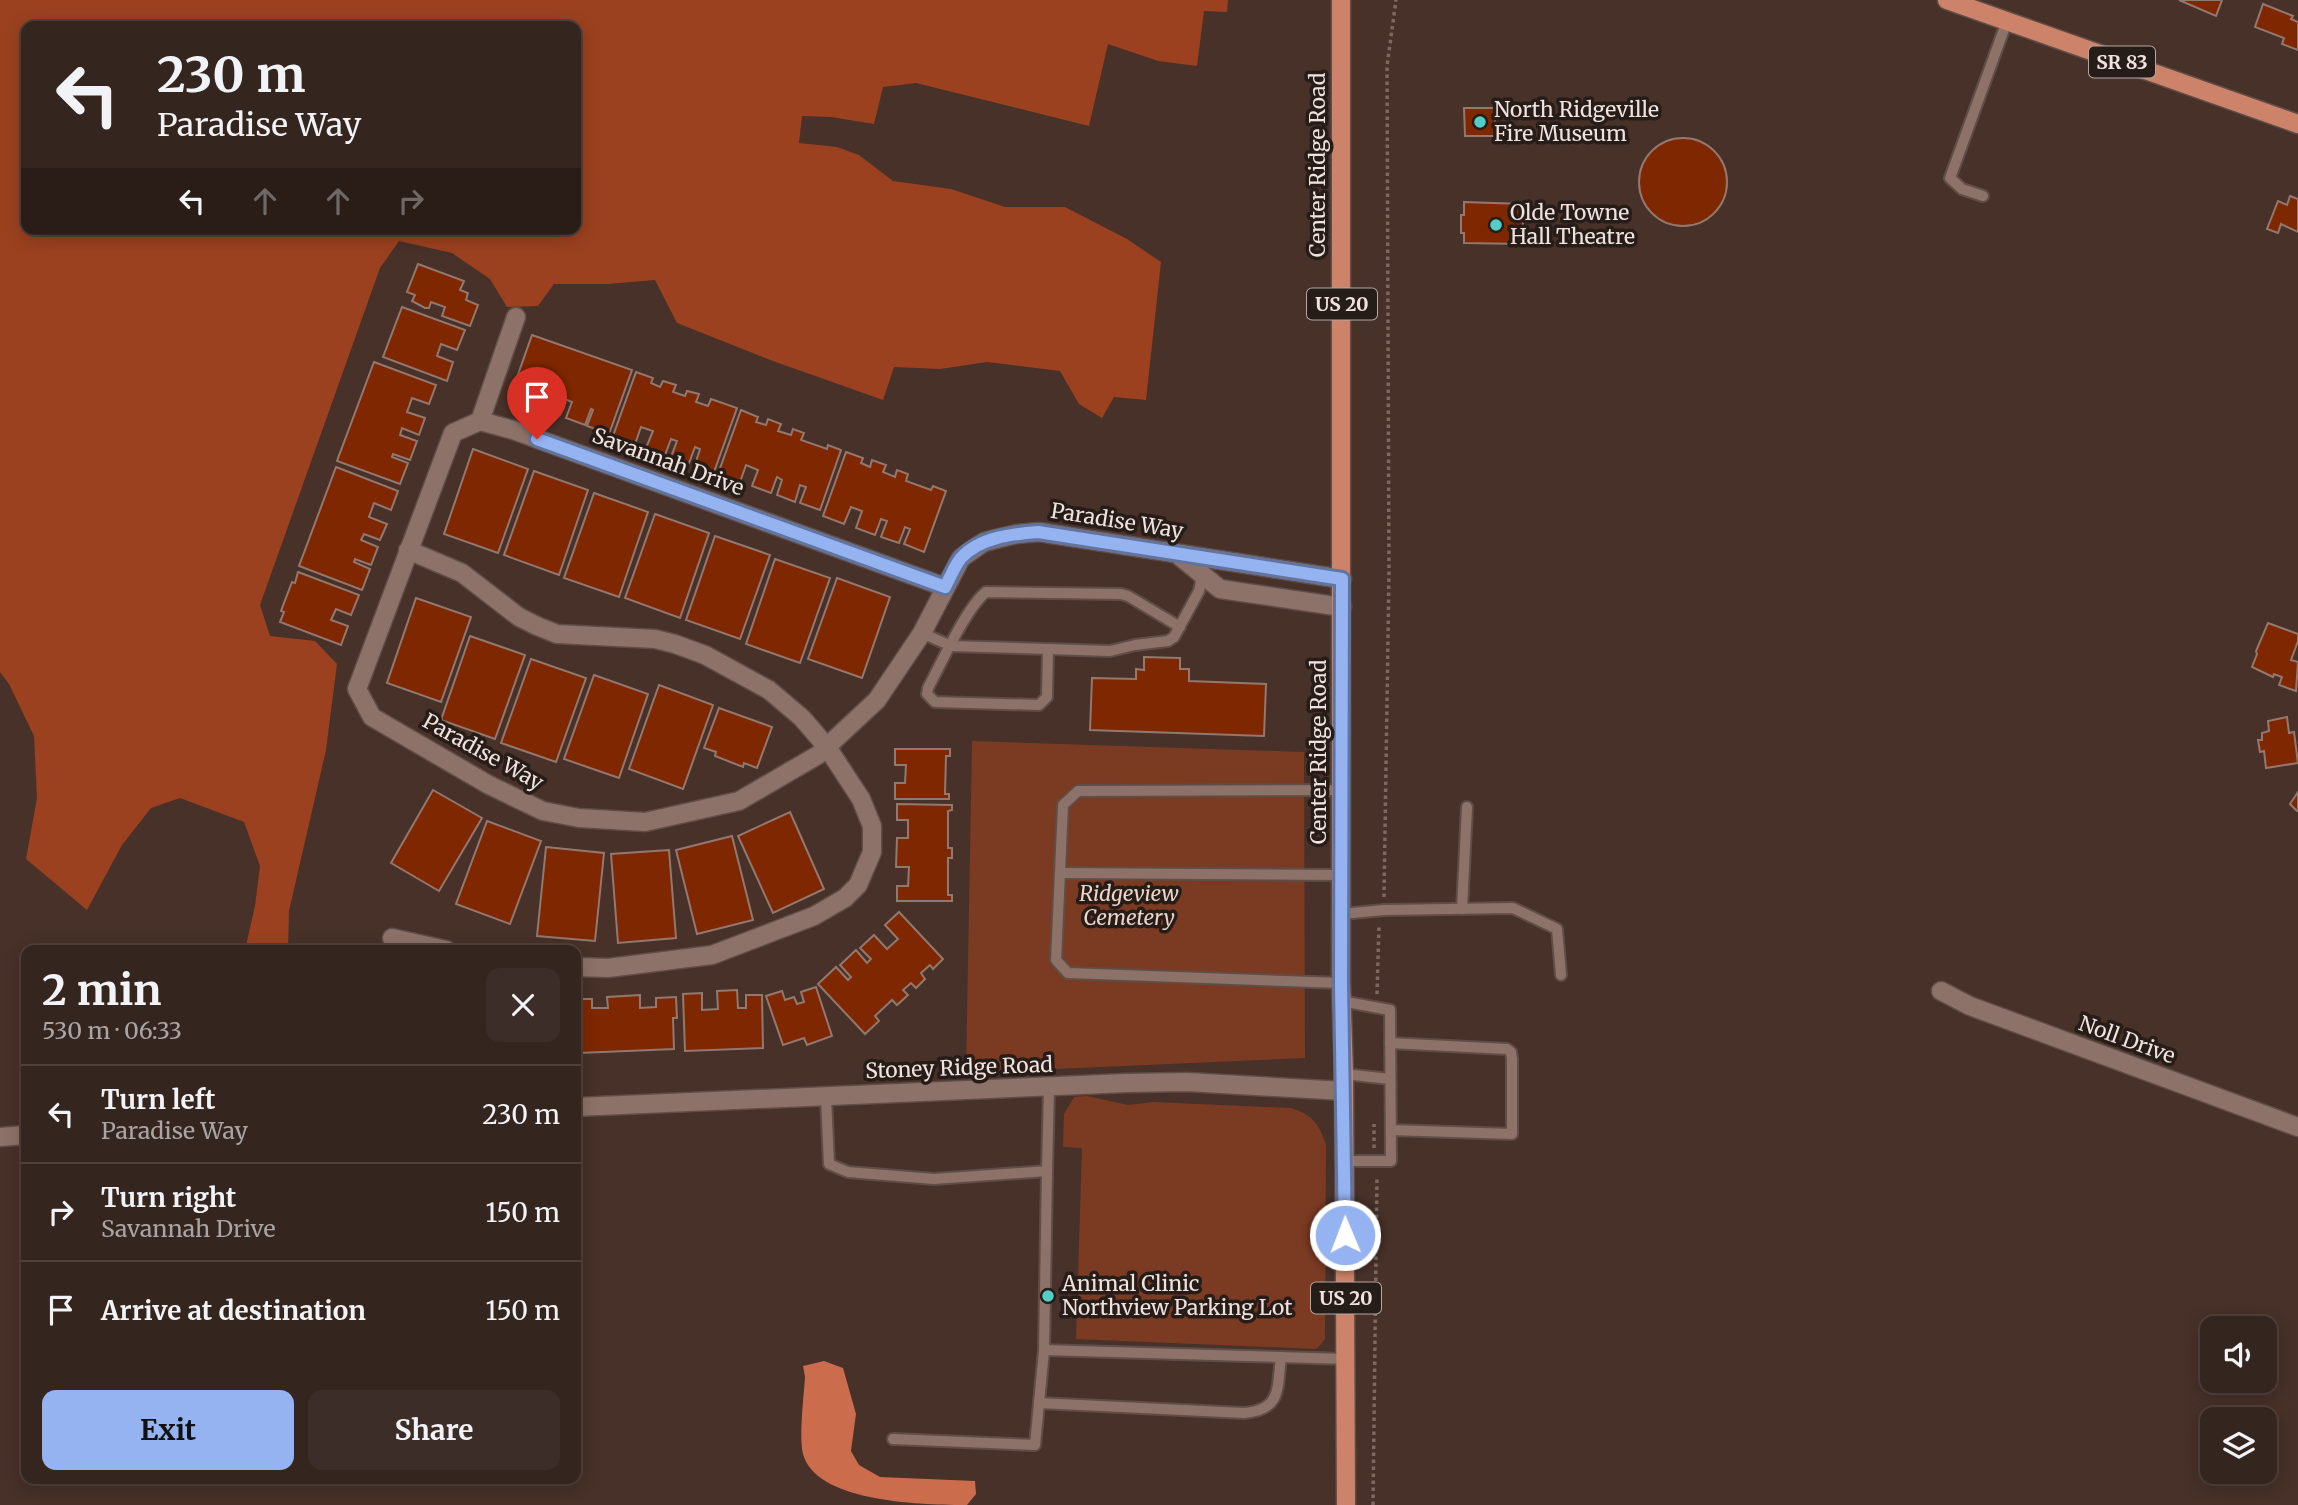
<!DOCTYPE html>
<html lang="en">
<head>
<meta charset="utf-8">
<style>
	:root { --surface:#35251f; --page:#3d2d28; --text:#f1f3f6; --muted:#aaa5a4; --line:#4f423d; --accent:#95b2f1 }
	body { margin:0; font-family:Merriweather,serif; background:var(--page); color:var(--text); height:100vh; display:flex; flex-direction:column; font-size:26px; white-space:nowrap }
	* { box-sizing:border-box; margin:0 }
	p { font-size:23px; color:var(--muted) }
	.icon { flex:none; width:38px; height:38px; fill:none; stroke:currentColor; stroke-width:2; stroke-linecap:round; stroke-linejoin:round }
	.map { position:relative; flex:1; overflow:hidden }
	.sheet { position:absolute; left:21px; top:945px; width:560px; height:539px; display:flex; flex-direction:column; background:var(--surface); border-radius:14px; box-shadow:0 4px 18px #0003,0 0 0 2px var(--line) }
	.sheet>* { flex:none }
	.top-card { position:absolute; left:21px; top:21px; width:560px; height:214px; border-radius:14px; box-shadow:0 4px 18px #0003,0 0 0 2px var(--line); background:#35251f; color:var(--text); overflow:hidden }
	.tools { position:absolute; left:2200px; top:1316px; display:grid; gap:14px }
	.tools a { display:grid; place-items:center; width:77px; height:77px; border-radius:14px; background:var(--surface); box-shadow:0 4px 18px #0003,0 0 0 2px var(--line); font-size:35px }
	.pin { position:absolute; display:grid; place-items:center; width:60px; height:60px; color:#fff; margin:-72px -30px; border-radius:50% 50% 50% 0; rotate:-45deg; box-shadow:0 0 7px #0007 }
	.pin .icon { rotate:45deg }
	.me { position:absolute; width:77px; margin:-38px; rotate:359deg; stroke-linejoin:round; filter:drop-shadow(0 0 5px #0008) }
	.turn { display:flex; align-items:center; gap:24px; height:147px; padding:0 21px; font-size:32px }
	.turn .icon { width:91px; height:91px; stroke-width:2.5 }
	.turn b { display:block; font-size:49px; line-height:60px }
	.lanes { display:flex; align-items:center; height:66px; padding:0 21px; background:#0003; justify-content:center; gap:35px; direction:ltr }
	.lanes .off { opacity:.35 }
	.round { display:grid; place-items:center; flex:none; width:74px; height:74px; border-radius:14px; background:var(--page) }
	.headline { display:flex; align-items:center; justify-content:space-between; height:119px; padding:0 21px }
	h1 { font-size:42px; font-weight:700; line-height:52px }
	.primary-button { display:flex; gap:14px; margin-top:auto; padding:14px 21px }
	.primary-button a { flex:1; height:80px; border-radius:14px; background:var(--accent); color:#111; font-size:28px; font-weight:700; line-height:80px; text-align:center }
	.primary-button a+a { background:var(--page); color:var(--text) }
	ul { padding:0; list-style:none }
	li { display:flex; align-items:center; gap:21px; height:98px; padding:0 21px; border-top:2px solid var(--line) }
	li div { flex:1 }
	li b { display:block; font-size:26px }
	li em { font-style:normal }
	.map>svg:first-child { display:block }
	.green { fill:#7b3a22 }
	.forest { fill:#9b411f; fill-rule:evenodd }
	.water { fill:#cb6d4c }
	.building { fill:#7f2700; stroke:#93786f; stroke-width:2 }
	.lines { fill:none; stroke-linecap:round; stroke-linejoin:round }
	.service-casing { stroke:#604d46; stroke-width:14 }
	.minor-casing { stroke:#604d46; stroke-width:21 }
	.tertiary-casing { stroke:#604d46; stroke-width:21 }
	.primary-casing { stroke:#604d46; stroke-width:21 }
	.path { stroke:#7d6962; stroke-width:3.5; stroke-dasharray:3.5 3.5; stroke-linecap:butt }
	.service { stroke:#8c7269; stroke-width:10 }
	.minor { stroke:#8c7269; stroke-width:18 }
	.tertiary { stroke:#8c7269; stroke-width:18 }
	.primary { stroke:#cd8369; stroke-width:18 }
	.route-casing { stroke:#61749d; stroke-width:18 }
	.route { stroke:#95b2f1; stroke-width:12 }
	.poi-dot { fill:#54cdc6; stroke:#261c18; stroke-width:2.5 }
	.labels { text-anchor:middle; stroke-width:7; stroke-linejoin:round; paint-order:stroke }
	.shield { fill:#261c18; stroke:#b4a7a2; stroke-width:2 }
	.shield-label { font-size:19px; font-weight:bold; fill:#f1e2dd }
	.poi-label { font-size:21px; fill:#f1e2dd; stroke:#261c18; text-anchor:start }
	.street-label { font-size:21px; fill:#f1e2dd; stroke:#261c18 }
	.park-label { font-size:21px; font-style:italic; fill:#eed4cb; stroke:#261c18 }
</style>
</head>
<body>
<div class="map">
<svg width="2298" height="1505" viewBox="0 0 2298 1505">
	<rect width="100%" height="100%" fill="#473129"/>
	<g class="green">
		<polygon points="972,741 1304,752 1305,1058 966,1073"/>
		<path d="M 1087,1096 L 1128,1105 L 1153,1102 L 1291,1108 C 1312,1114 1320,1125 1326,1145 L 1325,1339 L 1317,1349 L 1076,1339 L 1082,1148 L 1063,1147 L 1064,1114 L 1074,1097 Z"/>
	</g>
	<path class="forest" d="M 0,0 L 1228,0 L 1227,12 L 1204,11 L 1197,66 L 1158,61 L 1108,44 L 1089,126 L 916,83 L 883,87 L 874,124 L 831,117 L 802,116 L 799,143 L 837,147 L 859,155 L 893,181 L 951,189 L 1005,207 L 1065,207 L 1127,239 L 1161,262 L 1146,400 L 1114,397 L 1102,418 L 1079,404 L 1060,371 L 987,362 L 940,369 L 894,367 L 883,400 L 773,361 L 677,323 L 655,280 L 607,284 L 554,284 L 538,306 L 507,307 L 490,279 L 452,253 L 399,241 L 380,268 L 260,605 L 270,636 L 315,641 L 337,664 L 326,750 L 289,911 L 288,950 L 245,950 L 255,906 L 260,866 L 244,822 L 180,798 L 151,808 L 122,845 L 87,910 L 26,859 L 37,798 L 34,736 L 9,684 L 0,672 ZM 26,26 L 576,26 L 576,229 L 26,229 Z"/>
	<path class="water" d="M 824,1361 L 843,1368 L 856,1414 L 851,1451 L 859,1465 L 880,1477 L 975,1481 L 976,1494 L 967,1505 C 926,1505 820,1503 804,1457 C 798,1442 804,1395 805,1377 L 803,1366 Z"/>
	<g class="building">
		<polygon points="2179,0 2222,0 2216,16"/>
		<polygon points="2263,4 2293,16 2291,19 2298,22 2298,50 2282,44 2284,38 2255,27"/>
		<polygon points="1464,108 1495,108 1495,136 1465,136"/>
		<circle cx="1683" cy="182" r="44"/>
		<polygon points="2290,196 2298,199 2298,232 2281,224 2278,233 2267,229 2278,201 2287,205"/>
		<polygon points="1464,202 1523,204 1523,244 1464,243 1464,233 1461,233 1461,215 1464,215"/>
		<polygon points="418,264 464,281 460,290 468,293 466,300 478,305 470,326 442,316 445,307 431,302 429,308 425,308 412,301 415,295 407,292"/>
		<polygon points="402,307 465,330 457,350 441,344 437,356 453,362 447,381 383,357"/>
		<polygon points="532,335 632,370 609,434 587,426 593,410 591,409 585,425 566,418 572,402 565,399 560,415 542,409 547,394 534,389 529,404 510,397"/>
		<polygon points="374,362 436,385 429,404 412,398 407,412 425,418 419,435 402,428 400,435 417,441 410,460 393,454 392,457 408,463 400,484 337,461"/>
		<polygon points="636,372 653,378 651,383 660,387 663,381 676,385 673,392 685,396 687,391 699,394 696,402 708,406 711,399 737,408 714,472 695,465 700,449 695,447 689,463 671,457 677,441 671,439 665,455 646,448 653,431 641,427 635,444 613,436"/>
		<polygon points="741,410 758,417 756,422 766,425 768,419 781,424 778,431 791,435 793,429 804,433 801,440 827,449 828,445 841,450 820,510 800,503 806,487 800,485 795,502 777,495 782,480 777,477 771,493 752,486 758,470 746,465 740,482 718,474"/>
		<polygon points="473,449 528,469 498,553 444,534"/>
		<polygon points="846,452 863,458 861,463 870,467 872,460 886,465 883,472 895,477 897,470 908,474 906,481 931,490 933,486 946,491 924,552 904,544 910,529 905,527 899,543 881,537 887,521 881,519 875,535 856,528 862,511 851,507 844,524 823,516"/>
		<polygon points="336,467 398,491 391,510 374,503 369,517 387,524 380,540 364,534 361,540 378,547 371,565 355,559 354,562 370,569 362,590 299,566"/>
		<polygon points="534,471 588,490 559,575 504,555"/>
		<polygon points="594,493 648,512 619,597 564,578"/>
		<polygon points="655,514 709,533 680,618 625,598"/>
		<polygon points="715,536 770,555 740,639 686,620"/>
		<polygon points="775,559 830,578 800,663 746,644"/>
		<polygon points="298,572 359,595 351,615 336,609 331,620 348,626 341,645 280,622 284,612 281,611 292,582 295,583"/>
		<polygon points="837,578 890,597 862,678 808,659"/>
		<polygon points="416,598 471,617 441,702 387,683"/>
		<polygon points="2268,623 2298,634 2298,641 2291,660 2298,662 2296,691 2279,685 2282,677 2274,674 2273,677 2252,667 2257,654 2256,651"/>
		<polygon points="470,636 525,655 495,739 441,720"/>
		<polygon points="1144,657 1180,658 1180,669 1189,669 1189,681 1266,684 1264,736 1090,730 1092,678 1136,679 1136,669 1144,670"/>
		<polygon points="531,659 586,678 556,762 501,743"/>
		<polygon points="594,675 648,694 619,778 564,759"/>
		<polygon points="659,685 713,705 683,789 629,769"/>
		<polygon points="719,708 772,727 757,768 744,763 743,767 715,756 716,752 704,748"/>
		<polygon points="2287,717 2289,733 2294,732 2298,763 2266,768 2264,751 2260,752 2258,740 2262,740 2262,733 2269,731 2268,721"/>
		<polygon points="895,749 950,749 950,756 946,756 945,794 949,794 949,799 895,799 895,783 905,783 906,765 895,765"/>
		<polygon points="433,790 482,818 439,891 391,863"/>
		<polygon points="2298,792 2298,811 2297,811 2290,804"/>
		<polygon points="897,804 952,805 952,810 948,811 948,848 952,848 952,858 948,858 948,895 952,895 952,901 897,901 897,886 908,886 909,867 896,867 897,838 908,838 908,820 897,820"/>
		<polygon points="790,812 824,889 773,913 738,836"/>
		<polygon points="487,821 541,841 510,924 456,904"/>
		<polygon points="732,836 753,920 697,934 676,850"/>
		<polygon points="546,847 604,853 595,941 537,936"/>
		<polygon points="669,850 676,938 618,943 611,854"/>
		<polygon points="899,912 943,959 933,969 930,965 921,973 925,979 916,988 911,983 903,990 908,995 897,1005 892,1000 875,1016 879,1021 865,1034 818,984 836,967 848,980 851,977 840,965 856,950 867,963 871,959 860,948 874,935 887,949 898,939 885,925"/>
		<polygon points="816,987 832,1036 807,1045 804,1038 783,1045 766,996 782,991 785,1000 794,997 797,1004 804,1002 801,992"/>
		<polygon points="737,990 738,1008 746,1008 746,995 762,995 763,1048 685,1051 683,994 702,993 702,1010 718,1009 717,991"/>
		<polygon points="640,995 640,1008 656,1007 656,998 676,997 677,1018 673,1018 674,1049 579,1053 576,999 592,999 592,1008 608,1008 607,997"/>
	</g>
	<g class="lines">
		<g class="service-casing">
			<g id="service">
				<polyline points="1983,196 1962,189 1950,178 2007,21"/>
				<polyline points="922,633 951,646 1110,651 1135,645 1168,641 1174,637 1199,591 1203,571"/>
				<path d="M 1048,649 L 1047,697 L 1039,705 L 935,702 L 927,694 L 928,688 C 941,664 966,608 986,592 L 1121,594 L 1128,596 L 1180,627"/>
				<polyline points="1060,873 1342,875"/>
				<polyline points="1462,909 1467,807"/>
				<polyline points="1342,914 1384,910 1513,908 1557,929 1561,975"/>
				<polyline points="1341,983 1068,973 1056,960 1063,805 1078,791 1341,790"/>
				<polyline points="1341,1001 1390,1010 1391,1161 1344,1161"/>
				<polyline points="1390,1043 1507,1049 1511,1052 1512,1059 1512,1134 1391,1130"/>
				<polyline points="1344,1074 1390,1079"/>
				<polyline points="826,1097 829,1164 848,1172 934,1179 1047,1171 1049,1088"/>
				<polyline points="1047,1171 1044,1350 1346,1359"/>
				<path d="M 1039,1403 L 1244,1413 C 1282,1410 1277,1388 1281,1357"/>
				<polyline points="893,1439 1035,1445 1044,1350"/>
			</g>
		</g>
		<g class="minor-casing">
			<g id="minor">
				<polyline points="480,421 516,317"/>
				<polyline points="408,550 462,573 519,617 537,626 557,634 655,639 675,644 705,655 769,690 802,718 827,747 861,799 872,826 872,852 858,885 845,898 814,916 712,955 608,968 576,967"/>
				<polyline points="1177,554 1220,589 1342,607"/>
				<polyline points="945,587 513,430 480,421 453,433 357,689 372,717 489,785 543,811 579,818 645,822 739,801 818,755 877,700 922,633 961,558 984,542 1017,534 1039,532 1342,579"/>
				<polyline points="392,938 446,950"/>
				<polyline points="1941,991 1970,1006 2298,1127"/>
			</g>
		</g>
		<g class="tertiary-casing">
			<g id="tertiary">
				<polyline points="576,1107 1127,1083 1187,1082 1344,1091"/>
				<polyline points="0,1137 26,1135"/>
			</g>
		</g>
		<g class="primary-casing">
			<g id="primary">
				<polyline points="1341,0 1341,983 1344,1074 1346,1505"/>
				<polyline points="1947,0 2298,124"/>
			</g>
		</g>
		<g class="path">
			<polyline points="1384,897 1389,574 1387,66 1396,0"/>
			<polyline points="1377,994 1379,925"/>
			<polyline points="1374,1148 1374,1124"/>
			<polyline points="1373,1505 1377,1176"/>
		</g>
		<use href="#service" class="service"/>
		<use href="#minor" class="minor"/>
		<use href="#tertiary" class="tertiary"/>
		<use href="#primary" class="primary"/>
	</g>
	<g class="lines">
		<g class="route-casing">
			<path id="route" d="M 537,439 L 945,587 C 950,578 955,565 961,558 C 980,537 1013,534 1038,532 L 1342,579 L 1341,983 L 1345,1235"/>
		</g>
		<use href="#route" class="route"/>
	</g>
	<g class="poi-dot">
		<circle cx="1480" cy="122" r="7"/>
		<circle cx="1496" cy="225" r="7"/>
		<circle cx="1048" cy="1296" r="7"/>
	</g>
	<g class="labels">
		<g class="shield">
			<rect x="2089" y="46.5" width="66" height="31" rx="5"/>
			<rect x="1307" y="288.5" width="70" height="31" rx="5"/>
			<rect x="1311" y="1282.5" width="70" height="31" rx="5"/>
		</g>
		<g class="shield-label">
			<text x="2122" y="69">SR 83</text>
			<text x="1342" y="311">US 20</text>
			<text x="1346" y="1305">US 20</text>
		</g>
		<g class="poi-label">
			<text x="1494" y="117">North Ridgeville<tspan x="1494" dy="24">Fire Museum</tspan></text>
			<text x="1510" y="220">Olde Towne<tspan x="1510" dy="24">Hall Theatre</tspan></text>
			<text x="1062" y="1291">Animal Clinic<tspan x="1062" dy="24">Northview Parking Lot</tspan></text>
		</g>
		<g class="street-label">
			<text transform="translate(1318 165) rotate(-90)" y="7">Center Ridge Road</text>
			<text transform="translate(668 462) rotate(20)" y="7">Savannah Drive</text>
			<text transform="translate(1117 521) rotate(9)" y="7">Paradise Way</text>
			<text transform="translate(483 752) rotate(29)" y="7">Paradise Way</text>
			<text transform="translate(1319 752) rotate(-90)" y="7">Center Ridge Road</text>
			<text transform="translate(2127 1040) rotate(20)" y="7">Noll Drive</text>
			<text transform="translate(959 1068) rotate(-2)" y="7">Stoney Ridge Road</text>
		</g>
		<g class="park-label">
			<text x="1129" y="901">Ridgeview<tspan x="1129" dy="24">Cemetery</tspan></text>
		</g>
	</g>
</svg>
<div class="tools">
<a><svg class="icon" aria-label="sound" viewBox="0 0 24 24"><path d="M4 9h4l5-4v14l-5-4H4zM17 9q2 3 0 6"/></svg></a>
<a><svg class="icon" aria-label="layers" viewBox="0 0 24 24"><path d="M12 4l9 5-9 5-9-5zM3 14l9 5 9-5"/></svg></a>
</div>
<div class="pin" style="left:537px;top:439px;background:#d93025"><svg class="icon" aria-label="arrive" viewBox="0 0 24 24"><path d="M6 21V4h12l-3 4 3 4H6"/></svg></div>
<svg class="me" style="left:1345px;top:1235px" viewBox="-20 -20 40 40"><circle r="17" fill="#95b2f1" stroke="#fff" stroke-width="3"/><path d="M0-11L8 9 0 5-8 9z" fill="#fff"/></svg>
<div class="top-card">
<div class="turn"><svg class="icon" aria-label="left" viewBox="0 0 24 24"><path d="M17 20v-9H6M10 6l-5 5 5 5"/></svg><div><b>230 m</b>Paradise Way</div></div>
<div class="lanes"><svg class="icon" aria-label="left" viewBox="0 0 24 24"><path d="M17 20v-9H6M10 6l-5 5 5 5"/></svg><svg class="icon off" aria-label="ahead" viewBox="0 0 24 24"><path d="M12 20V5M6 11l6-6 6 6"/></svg><svg class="icon off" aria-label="ahead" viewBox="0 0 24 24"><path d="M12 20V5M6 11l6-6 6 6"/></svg><svg class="icon off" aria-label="right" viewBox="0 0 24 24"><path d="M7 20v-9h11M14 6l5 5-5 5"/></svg></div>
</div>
<section class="sheet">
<div class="headline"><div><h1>2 min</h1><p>530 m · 06:33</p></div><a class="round"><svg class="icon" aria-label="close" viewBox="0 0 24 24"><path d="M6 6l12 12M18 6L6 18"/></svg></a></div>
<ul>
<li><svg class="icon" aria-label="left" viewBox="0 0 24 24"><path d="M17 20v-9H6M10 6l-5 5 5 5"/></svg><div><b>Turn left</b><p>Paradise Way</p></div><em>230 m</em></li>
<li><svg class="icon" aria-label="right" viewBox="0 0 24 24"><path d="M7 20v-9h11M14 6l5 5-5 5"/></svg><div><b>Turn right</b><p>Savannah Drive</p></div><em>150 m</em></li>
<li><svg class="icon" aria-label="arrive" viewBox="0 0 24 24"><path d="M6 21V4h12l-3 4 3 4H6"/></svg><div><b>Arrive at destination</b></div><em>150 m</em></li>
</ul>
<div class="primary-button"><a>Exit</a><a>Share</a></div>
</section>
</div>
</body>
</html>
